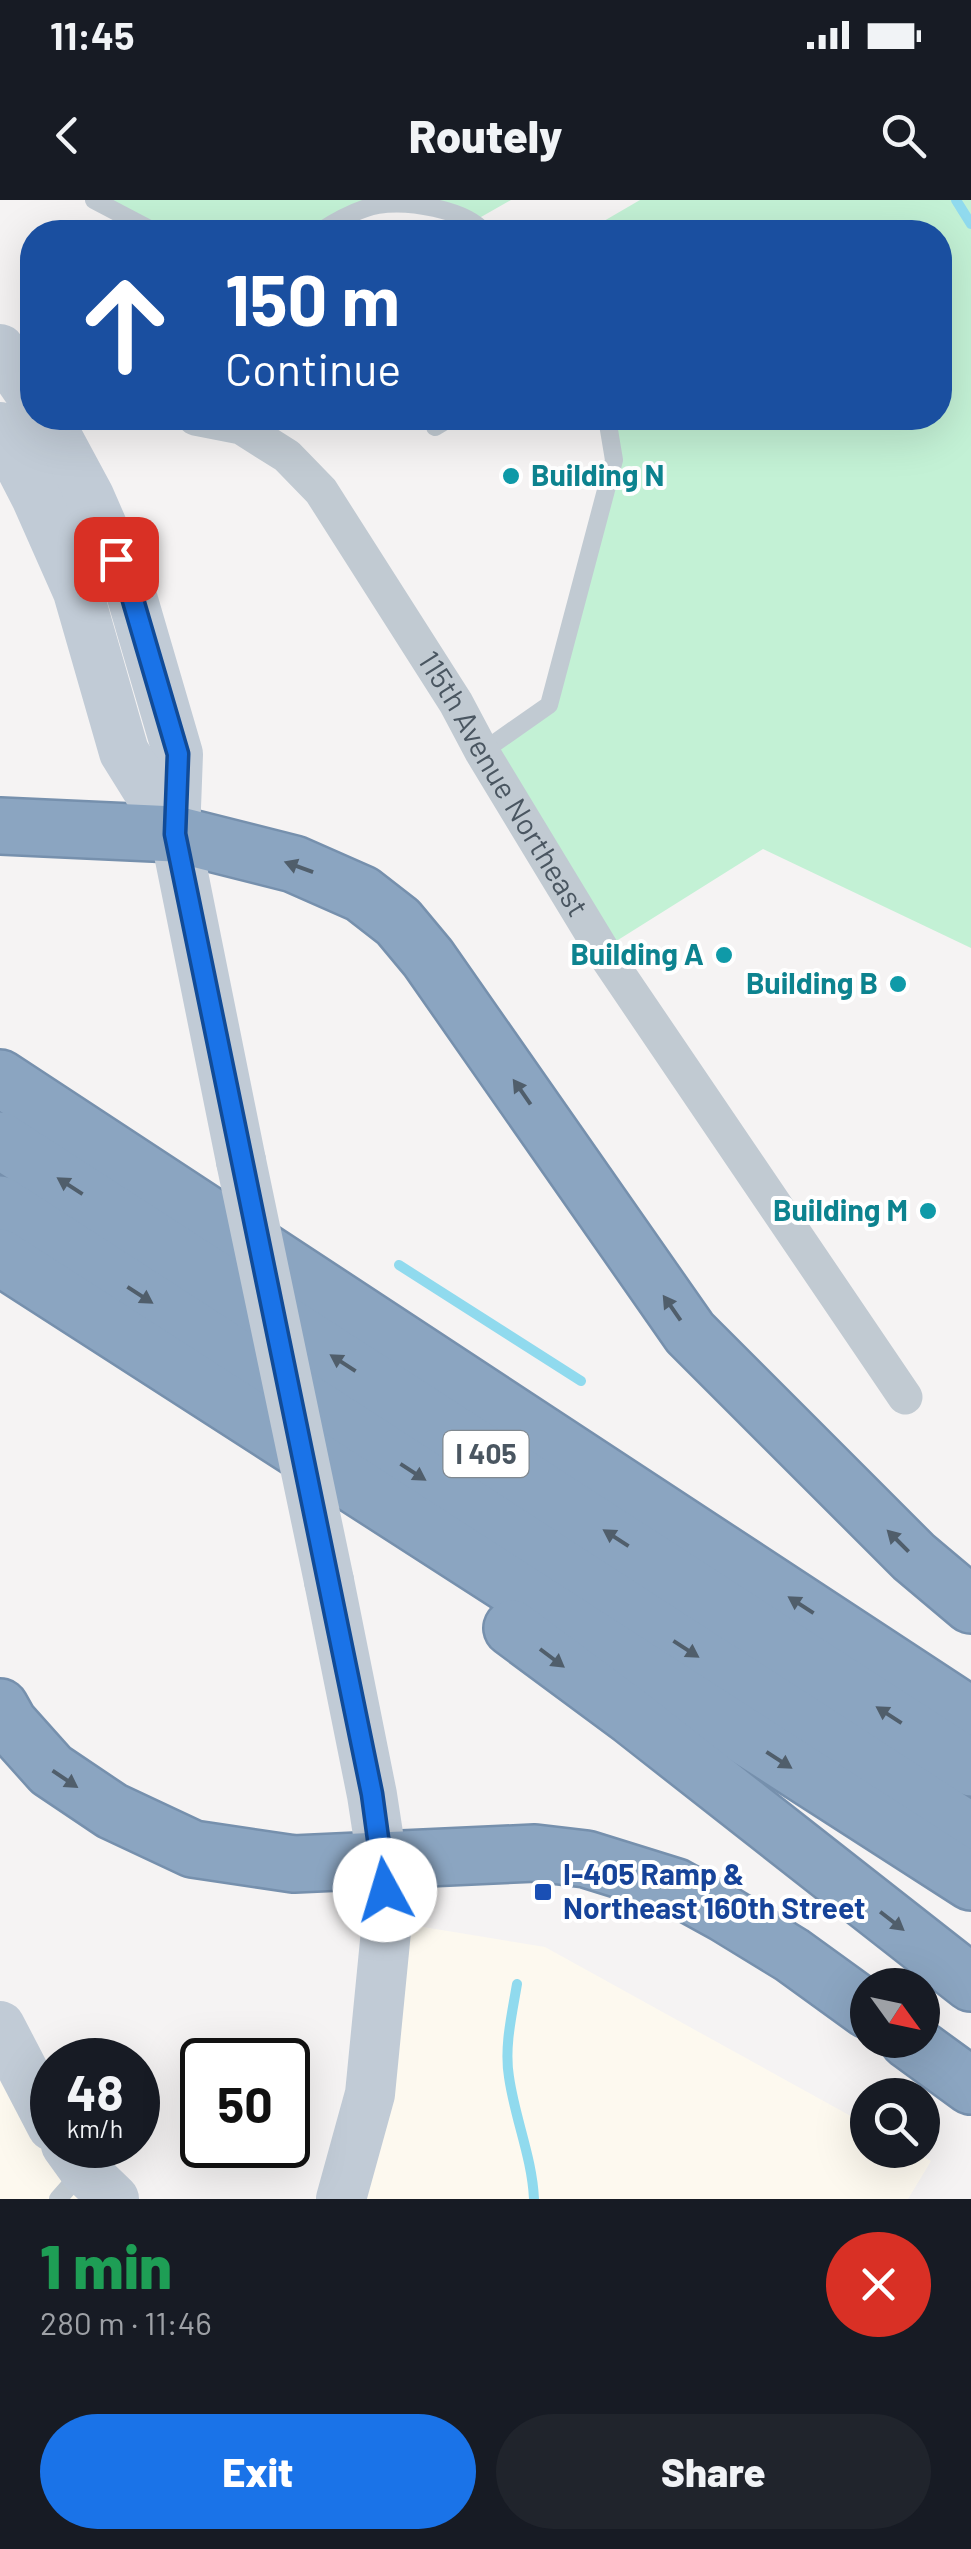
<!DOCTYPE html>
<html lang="en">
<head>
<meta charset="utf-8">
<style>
	:root { --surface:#171b24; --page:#20242c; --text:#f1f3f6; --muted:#9ea1a6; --accent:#1a73e8 }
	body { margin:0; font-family:Barlow,sans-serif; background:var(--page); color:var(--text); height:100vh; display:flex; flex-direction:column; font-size:38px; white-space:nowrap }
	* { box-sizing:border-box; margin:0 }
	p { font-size:32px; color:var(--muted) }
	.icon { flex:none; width:55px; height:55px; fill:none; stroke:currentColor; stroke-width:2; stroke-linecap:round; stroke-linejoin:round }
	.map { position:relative; height:1999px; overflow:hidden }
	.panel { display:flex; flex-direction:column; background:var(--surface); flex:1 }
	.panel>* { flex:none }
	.guide { position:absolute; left:20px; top:20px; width:932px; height:210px; border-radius:40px; box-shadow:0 10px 40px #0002; background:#1a4fa0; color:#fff; overflow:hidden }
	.needle { width:65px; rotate:123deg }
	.fabs { position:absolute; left:850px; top:1768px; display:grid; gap:20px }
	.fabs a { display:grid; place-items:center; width:90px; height:90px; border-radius:50%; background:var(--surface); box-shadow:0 10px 40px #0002; font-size:50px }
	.speed { position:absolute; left:30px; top:1838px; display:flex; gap:20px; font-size:50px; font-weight:700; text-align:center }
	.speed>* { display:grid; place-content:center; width:130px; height:130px; border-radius:50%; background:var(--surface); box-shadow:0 10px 40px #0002; line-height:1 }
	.speed small { font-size:25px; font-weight:400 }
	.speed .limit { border:5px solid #111; border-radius:15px; background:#fff; color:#111 }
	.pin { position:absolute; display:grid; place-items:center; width:85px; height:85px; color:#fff; margin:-42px; border-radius:20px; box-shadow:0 5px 15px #0006 }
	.me { position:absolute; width:110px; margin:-55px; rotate:354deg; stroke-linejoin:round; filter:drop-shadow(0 0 8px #0008) }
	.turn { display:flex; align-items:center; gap:35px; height:210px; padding:0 40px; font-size:45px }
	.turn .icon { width:130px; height:130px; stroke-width:2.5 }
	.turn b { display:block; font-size:70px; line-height:85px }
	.round { display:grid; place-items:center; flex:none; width:105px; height:105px; border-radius:52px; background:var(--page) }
	.summary { display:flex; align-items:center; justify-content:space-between; height:170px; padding:0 40px }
	h1 { font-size:60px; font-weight:800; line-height:75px; color:#1e9e55 }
	.cta { display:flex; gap:20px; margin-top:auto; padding:20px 40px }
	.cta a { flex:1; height:115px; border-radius:60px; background:var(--accent); color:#fff; font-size:40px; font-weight:800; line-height:115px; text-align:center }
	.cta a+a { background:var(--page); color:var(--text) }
	.status { display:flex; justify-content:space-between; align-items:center; height:70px; padding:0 50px; background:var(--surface); direction:ltr }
	.status svg { height:28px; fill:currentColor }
	header { display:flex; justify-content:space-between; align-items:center; height:130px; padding:0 40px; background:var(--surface); font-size:45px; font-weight:800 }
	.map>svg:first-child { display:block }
	.commercial { fill:#fdf9ef }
	.green { fill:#c3f1d5 }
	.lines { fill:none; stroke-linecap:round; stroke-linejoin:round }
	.stream { stroke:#90daee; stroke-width:10 }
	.highway-casing { stroke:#7690ad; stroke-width:60 }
	.lane { stroke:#c1cad2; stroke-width:18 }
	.street { stroke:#c1cad2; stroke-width:35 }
	.secondary { stroke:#c1cbd6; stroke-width:50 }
	.highway { stroke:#8ba5c1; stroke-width:55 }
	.secondary-bridge { stroke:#c1cbd6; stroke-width:50 }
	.oneway { fill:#505e6b }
	.route-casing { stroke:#114b97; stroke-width:25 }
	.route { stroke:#1a73e8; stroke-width:18 }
	.culture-dot { fill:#0f9aa8; stroke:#fff; stroke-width:4 }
	.transit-dot { fill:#1a4fb4; stroke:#fff; stroke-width:4 }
	.labels { text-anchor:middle; stroke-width:8; stroke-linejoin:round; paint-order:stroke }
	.shield { fill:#fff; stroke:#808990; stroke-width:2.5 }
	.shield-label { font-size:28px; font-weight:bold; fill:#4a5661 }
	.culture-label { font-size:30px; font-weight:bold; fill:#0d838f; stroke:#fff; text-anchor:end }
	.street-label { font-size:30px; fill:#4a5661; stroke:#fff }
	.transit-label { font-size:30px; font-weight:bold; fill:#164399; stroke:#fff; text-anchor:start }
</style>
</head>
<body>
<div class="status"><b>11:45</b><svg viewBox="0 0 49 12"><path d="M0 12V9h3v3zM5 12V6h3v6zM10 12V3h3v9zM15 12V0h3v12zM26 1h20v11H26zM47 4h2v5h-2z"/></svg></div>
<header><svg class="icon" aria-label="back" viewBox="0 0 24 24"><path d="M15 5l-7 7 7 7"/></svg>Routely<svg class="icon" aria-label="search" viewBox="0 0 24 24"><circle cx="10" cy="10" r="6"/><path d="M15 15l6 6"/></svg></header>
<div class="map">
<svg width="971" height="1999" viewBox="0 0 971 1999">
	<rect width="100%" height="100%" fill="#f5f3f3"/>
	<g class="commercial">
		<polygon points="387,1721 545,1747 867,1925 868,1950 912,1950 931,1961 908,1999 341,1999"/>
		<polygon points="0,1826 114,1999 0,1999"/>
	</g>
	<g class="green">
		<polygon points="94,0 511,0 474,21 379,4 319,32 155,32"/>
		<polygon points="640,0 971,0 971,748 763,649 602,750 482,552 549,505 614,260 607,218 940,218 940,32 585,32"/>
	</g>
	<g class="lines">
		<g class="stream">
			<polyline points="956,0 971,24"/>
			<polyline points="399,1065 581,1181"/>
			<path d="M 517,1784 C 512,1814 504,1847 509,1877 C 515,1919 532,1957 534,1999"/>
		</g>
		<g class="highway-casing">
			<g id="highway">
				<polyline points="0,626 175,634 294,664 362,694 398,722 428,758 690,1133 914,1357 971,1405"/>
				<polyline points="0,878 971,1516"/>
				<polyline points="0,940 971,1568"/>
				<polyline points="0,1004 971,1632"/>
				<polyline points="0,1057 971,1682"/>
				<polyline points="512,1428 632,1517 971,1783"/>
				<polyline points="0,1507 9,1523 51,1570 112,1611 193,1649 294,1664 535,1653 586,1659 676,1687 725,1714 792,1755 868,1810"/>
				<polyline points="908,1840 971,1886"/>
			</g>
		</g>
		<g class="lane">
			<polyline points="94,0 155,32"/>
			<path d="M 319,32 C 336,21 357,9 378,5 C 407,0 465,9 484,32"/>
			<polyline points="435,227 450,218"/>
			<polyline points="482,552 549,505 614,260 607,218"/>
			<polyline points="58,1999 80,1974"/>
		</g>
		<path class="street" id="s1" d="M 195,218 L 241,227 L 287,256 L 321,291 L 456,503 L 482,552 L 602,750 L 905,1197"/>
		<g class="secondary">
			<polyline points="0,149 32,196"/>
			<polyline points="47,218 89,296 130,390 178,554 175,634 241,961"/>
			<polyline points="0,227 36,297 78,392 124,552 175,634"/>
			<polyline points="329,1381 372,1595 382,1660 387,1721 370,1894 341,1999"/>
			<polyline points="0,1826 52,1926"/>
			<polyline points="66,1945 84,1970 114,1999"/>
		</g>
		<use href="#highway" class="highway"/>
		<polyline class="secondary-bridge" points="241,961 329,1381"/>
	</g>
	<defs><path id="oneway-solid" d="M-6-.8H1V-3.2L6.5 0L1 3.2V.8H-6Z" transform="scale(2.5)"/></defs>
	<g class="oneway">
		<use href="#oneway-solid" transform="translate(299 667) rotate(-160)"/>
		<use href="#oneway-solid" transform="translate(522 892) rotate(-125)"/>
		<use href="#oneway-solid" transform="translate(70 986) rotate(-147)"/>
		<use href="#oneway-solid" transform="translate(140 1095) rotate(33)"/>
		<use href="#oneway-solid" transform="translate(672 1108) rotate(-125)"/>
		<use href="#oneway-solid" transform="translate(343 1163) rotate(-147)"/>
		<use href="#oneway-solid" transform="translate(413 1272) rotate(33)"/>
		<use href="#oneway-solid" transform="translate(616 1338) rotate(-147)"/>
		<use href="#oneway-solid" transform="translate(898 1341) rotate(-135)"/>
		<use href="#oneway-solid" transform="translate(801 1405) rotate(-147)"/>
		<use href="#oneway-solid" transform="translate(686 1449) rotate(33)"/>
		<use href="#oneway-solid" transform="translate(552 1458) rotate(37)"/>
		<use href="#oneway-solid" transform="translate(889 1515) rotate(-147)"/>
		<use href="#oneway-solid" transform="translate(779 1560) rotate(33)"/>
		<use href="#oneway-solid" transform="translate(65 1579) rotate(34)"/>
		<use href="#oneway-solid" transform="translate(892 1721) rotate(38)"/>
	</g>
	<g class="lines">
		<g class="route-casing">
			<polyline id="route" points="116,359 130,390 178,554 175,634 372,1594 385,1690"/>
		</g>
		<use href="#route" class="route"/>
	</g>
	<g class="culture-dot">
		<circle cx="511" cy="276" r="10"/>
		<circle cx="724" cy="755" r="10"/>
		<circle cx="898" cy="784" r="10"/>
		<circle cx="928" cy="1011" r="10"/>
	</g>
	<rect class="transit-dot" x="533" y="1682" width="20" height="20" rx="5"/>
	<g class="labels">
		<rect class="shield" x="443.5" y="1231" width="85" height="46" rx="8"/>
		<g class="shield-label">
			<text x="486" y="1264">I 405</text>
		</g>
		<g class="culture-label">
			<text x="531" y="286" text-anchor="start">Building N</text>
			<text x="704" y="765">Building A</text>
			<text x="878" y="794">Building B</text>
			<text x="908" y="1021">Building M</text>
		</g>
		<g class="street-label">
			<text dy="10" stroke="none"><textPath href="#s1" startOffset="495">115th Avenue Northeast</textPath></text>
		</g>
		<g class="transit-label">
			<text x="563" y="1685">I-405 Ramp &amp;<tspan x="563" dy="34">Northeast 160th Street</tspan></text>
		</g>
	</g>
</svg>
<div class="fabs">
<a><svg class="needle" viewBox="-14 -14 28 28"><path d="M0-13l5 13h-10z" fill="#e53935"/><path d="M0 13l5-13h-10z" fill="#9ea1a6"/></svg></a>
<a><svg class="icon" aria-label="search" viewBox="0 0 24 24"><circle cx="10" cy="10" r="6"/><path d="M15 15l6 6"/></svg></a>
</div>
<div class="speed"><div>48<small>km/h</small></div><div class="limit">50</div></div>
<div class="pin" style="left:116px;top:359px;background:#d93025"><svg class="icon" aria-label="arrive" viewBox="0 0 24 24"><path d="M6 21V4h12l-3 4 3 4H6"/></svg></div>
<svg class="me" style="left:385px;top:1690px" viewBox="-20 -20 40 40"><circle r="19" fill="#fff"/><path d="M0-13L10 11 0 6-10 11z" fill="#1a73e8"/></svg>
<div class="guide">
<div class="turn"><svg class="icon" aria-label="ahead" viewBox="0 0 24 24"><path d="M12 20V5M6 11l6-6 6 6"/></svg><div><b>150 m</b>Continue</div></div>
</div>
</div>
<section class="panel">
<div class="summary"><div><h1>1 min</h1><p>280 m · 11:46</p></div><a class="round" style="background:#d93025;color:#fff"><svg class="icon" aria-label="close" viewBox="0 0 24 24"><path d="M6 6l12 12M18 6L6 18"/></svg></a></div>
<div class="cta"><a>Exit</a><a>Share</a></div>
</section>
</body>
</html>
